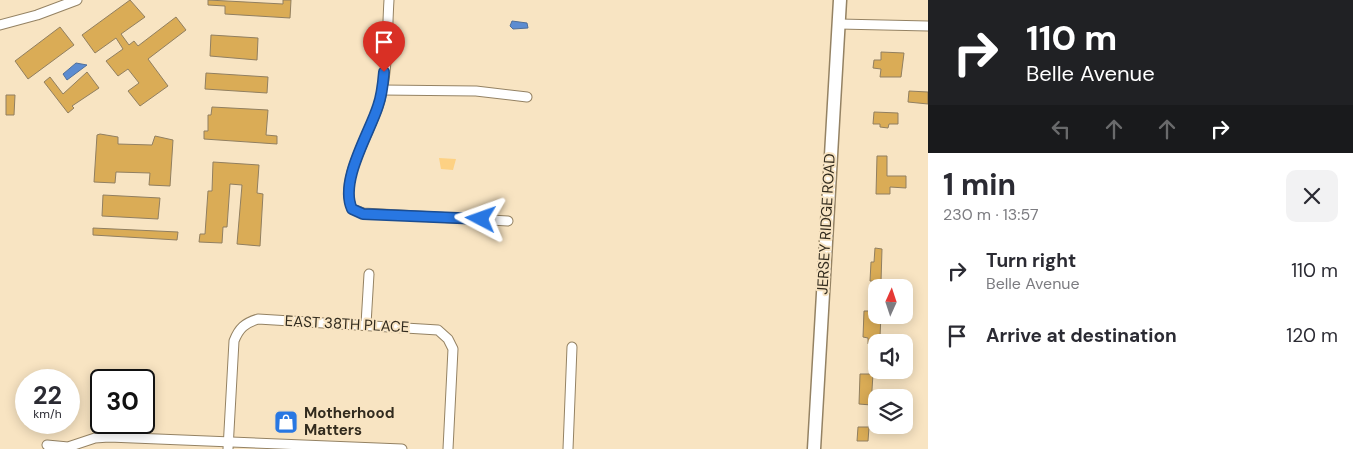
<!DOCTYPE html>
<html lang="en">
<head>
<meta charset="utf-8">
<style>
	:root { --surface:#fff; --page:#f2f2f3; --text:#2b2b33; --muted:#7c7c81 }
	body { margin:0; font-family:"DM Sans",sans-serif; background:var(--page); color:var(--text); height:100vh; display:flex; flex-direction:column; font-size:19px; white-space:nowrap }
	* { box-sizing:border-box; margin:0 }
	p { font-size:16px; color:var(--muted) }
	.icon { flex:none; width:28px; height:28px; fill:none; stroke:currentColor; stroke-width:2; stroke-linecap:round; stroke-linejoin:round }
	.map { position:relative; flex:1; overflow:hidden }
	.panel { display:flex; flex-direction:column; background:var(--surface); width:425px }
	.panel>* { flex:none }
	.banner { background:#202124; color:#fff; overflow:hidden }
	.needle { width:32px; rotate:3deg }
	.controls { position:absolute; left:868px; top:279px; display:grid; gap:10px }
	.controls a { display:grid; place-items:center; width:45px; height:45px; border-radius:10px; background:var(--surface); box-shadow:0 2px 12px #0003; font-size:25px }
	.speed { position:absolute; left:15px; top:369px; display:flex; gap:10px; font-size:25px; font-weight:700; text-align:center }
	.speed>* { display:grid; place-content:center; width:65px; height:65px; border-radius:50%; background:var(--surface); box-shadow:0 2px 12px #0003; line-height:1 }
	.speed small { font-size:12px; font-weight:400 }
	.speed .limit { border:2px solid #111; border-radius:8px; background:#fff; color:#111 }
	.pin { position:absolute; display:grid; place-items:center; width:42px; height:42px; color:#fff; margin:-51px -21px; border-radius:50% 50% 50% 0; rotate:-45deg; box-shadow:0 0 5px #0007 }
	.pin .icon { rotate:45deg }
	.me { position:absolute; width:55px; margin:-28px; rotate:274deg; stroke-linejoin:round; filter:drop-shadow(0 0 4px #0008) }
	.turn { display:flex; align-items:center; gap:18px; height:105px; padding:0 15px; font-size:22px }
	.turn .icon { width:65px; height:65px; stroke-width:2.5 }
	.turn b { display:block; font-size:35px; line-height:42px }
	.lanes { display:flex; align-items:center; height:48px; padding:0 15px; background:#0003; justify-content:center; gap:25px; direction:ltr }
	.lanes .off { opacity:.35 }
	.round { display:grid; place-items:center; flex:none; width:52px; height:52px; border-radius:10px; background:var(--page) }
	.headline { display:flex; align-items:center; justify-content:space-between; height:85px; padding:0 15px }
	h1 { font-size:30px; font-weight:700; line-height:38px }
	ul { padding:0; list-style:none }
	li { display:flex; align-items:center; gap:15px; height:65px; padding:0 15px }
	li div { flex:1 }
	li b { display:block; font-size:19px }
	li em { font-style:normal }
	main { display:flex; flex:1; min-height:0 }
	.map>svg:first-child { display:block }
	.green { fill:#fdd183 }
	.water { fill:#5c8cd1; stroke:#4f6f9b }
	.building { fill:#daac56; stroke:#917f60 }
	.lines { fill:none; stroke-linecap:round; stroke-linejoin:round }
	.minor-casing { stroke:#948263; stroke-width:11 }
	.secondary-casing { stroke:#948263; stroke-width:15 }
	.minor { stroke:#fff; stroke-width:9 }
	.secondary { stroke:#fff; stroke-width:12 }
	.route-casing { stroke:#1a4d93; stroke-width:12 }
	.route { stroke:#2877e2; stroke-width:9 }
	.labels { text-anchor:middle; stroke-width:4; stroke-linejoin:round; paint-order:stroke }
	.street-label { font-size:15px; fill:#322b1e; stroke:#f8e4c2 }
	.poi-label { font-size:15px; font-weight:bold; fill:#322b1e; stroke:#f8e4c2; text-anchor:start }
</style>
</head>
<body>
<main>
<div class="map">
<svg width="928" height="449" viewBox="0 0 928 449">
	<rect width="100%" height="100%" fill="#f8e4c2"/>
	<polygon class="green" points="439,158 456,159 453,170 441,169"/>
	<g class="water">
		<polygon points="512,21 527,23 528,28 513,29 510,26"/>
		<polygon points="76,63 87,65 67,80 63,74"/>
	</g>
	<g class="building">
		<polygon points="130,0 145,17 121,34 129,45 134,41 138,46 176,17 186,30 148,59 168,86 140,106 128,91 139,83 128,69 118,76 106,61 123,49 116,38 95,53 82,35"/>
		<polygon points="208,0 283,4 283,0 291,0 290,18 225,14 225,6 208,5"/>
		<polygon points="60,27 74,45 28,79 15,61"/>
		<polygon points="211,35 258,38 257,60 210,56"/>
		<polygon points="881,52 904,53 901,77 880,77 881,69 873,68 874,60 881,60"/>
		<polygon points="87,72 99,88 72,106 74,108 68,113 44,82 50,77 63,94"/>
		<polygon points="206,73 268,77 267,93 205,89"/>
		<polygon points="909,91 928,92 928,104 908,102"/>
		<polygon points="6,95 15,95 14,115 6,115"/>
		<polygon points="212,107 268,110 266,135 277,136 277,144 204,139 204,131 208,131 208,115 211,115"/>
		<polygon points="874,112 898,113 898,124 889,124 888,128 880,127 880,124 873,124"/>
		<polygon points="100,134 118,137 118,144 152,145 155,136 173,140 170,186 149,185 150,173 116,172 115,183 94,182 97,135"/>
		<polygon points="877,156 887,156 887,176 906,176 906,188 890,187 890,194 876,194"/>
		<polygon points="213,162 259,165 257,193 263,194 260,246 237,244 242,185 230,184 227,227 223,227 222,243 199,242 200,234 205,234 208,191 212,191"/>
		<polygon points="103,195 160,198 158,219 102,216"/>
		<polygon points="93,228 178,232 177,240 93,235"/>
		<polygon points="875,248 882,249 881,282 870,281 871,262 874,262"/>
		<polygon points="864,311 876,311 876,315 881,315 880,337 876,337 876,345 868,344 868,338 863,337"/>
		<polygon points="860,374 873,374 871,405 859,404"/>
		<polygon points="858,427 869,427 868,441 857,441"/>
	</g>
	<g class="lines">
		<g class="minor-casing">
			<g id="minor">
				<path d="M 389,0 C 387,31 388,70 380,100 C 373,129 338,179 352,209 L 363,213 L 508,221"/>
				<polyline points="839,24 928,26"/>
				<polyline points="0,25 37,15 77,0"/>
				<polyline points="382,90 476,91 527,97"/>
				<polyline points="366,324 369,274"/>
				<polyline points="47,445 68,447 95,438 109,437 402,449"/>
				<path d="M 228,449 L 234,341 C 239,328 245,323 258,319 L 438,330 L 448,339 L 453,349 L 448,449"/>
				<polyline points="568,449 572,347"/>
			</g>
		</g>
		<g class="secondary-casing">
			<polyline id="secondary" points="814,449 840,0"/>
		</g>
		<use href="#minor" class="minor"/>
		<use href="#secondary" class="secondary"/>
	</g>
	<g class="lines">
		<g class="route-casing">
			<path id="route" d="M 384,72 C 383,84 382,95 378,106 C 370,132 339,181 352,209 L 363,214 L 481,219"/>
		</g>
		<use href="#route" class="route"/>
	</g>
	<defs>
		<g id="shop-square" transform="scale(1.25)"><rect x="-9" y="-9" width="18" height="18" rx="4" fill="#2877e2" stroke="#f8e4c2"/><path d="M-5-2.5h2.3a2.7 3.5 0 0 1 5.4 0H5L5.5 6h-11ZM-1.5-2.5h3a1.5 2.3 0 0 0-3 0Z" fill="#fff"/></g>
	</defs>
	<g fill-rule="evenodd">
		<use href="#shop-square" x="286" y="422"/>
	</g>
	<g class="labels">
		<g class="street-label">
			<text transform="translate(826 224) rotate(-87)" y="5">JERSEY RIDGE ROAD</text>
			<text transform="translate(347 324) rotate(3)" y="5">EAST 38TH PLACE</text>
		</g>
		<g class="poi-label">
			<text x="304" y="418">Motherhood<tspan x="304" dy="17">Matters</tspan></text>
		</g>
	</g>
</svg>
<div class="controls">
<a><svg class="needle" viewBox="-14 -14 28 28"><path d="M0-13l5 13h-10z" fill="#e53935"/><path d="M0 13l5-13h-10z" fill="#7c7c81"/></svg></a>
<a><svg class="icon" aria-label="sound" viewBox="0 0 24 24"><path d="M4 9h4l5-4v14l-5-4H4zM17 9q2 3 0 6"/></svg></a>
<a><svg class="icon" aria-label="layers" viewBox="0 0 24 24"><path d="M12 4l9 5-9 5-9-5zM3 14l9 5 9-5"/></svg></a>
</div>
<div class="speed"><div>22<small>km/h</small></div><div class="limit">30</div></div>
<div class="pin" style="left:384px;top:72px;background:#d93025"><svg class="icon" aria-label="arrive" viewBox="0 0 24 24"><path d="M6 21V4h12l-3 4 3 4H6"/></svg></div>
<svg class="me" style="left:481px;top:219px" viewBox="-20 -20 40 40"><path d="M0-17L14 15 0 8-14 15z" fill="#2877e2" stroke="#fff" stroke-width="4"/></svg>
</div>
<section class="panel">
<div class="banner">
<div class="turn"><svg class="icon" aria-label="right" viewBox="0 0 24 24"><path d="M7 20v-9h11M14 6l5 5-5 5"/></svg><div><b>110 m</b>Belle Avenue</div></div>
<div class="lanes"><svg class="icon off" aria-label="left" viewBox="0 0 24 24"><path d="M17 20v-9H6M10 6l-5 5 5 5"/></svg><svg class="icon off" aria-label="ahead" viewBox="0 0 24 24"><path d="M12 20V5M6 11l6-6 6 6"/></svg><svg class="icon off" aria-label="ahead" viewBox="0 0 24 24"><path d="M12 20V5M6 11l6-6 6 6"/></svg><svg class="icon" aria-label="right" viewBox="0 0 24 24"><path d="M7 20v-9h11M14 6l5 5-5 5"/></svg></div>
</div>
<div class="headline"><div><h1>1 min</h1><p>230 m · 13:57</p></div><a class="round"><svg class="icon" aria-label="close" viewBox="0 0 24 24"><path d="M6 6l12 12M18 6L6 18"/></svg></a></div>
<ul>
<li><svg class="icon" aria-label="right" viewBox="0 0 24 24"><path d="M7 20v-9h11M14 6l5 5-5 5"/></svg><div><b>Turn right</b><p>Belle Avenue</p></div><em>110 m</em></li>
<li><svg class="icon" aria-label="arrive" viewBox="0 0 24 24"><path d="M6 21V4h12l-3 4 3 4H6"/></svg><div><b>Arrive at destination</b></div><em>120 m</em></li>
</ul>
</section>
</main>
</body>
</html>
